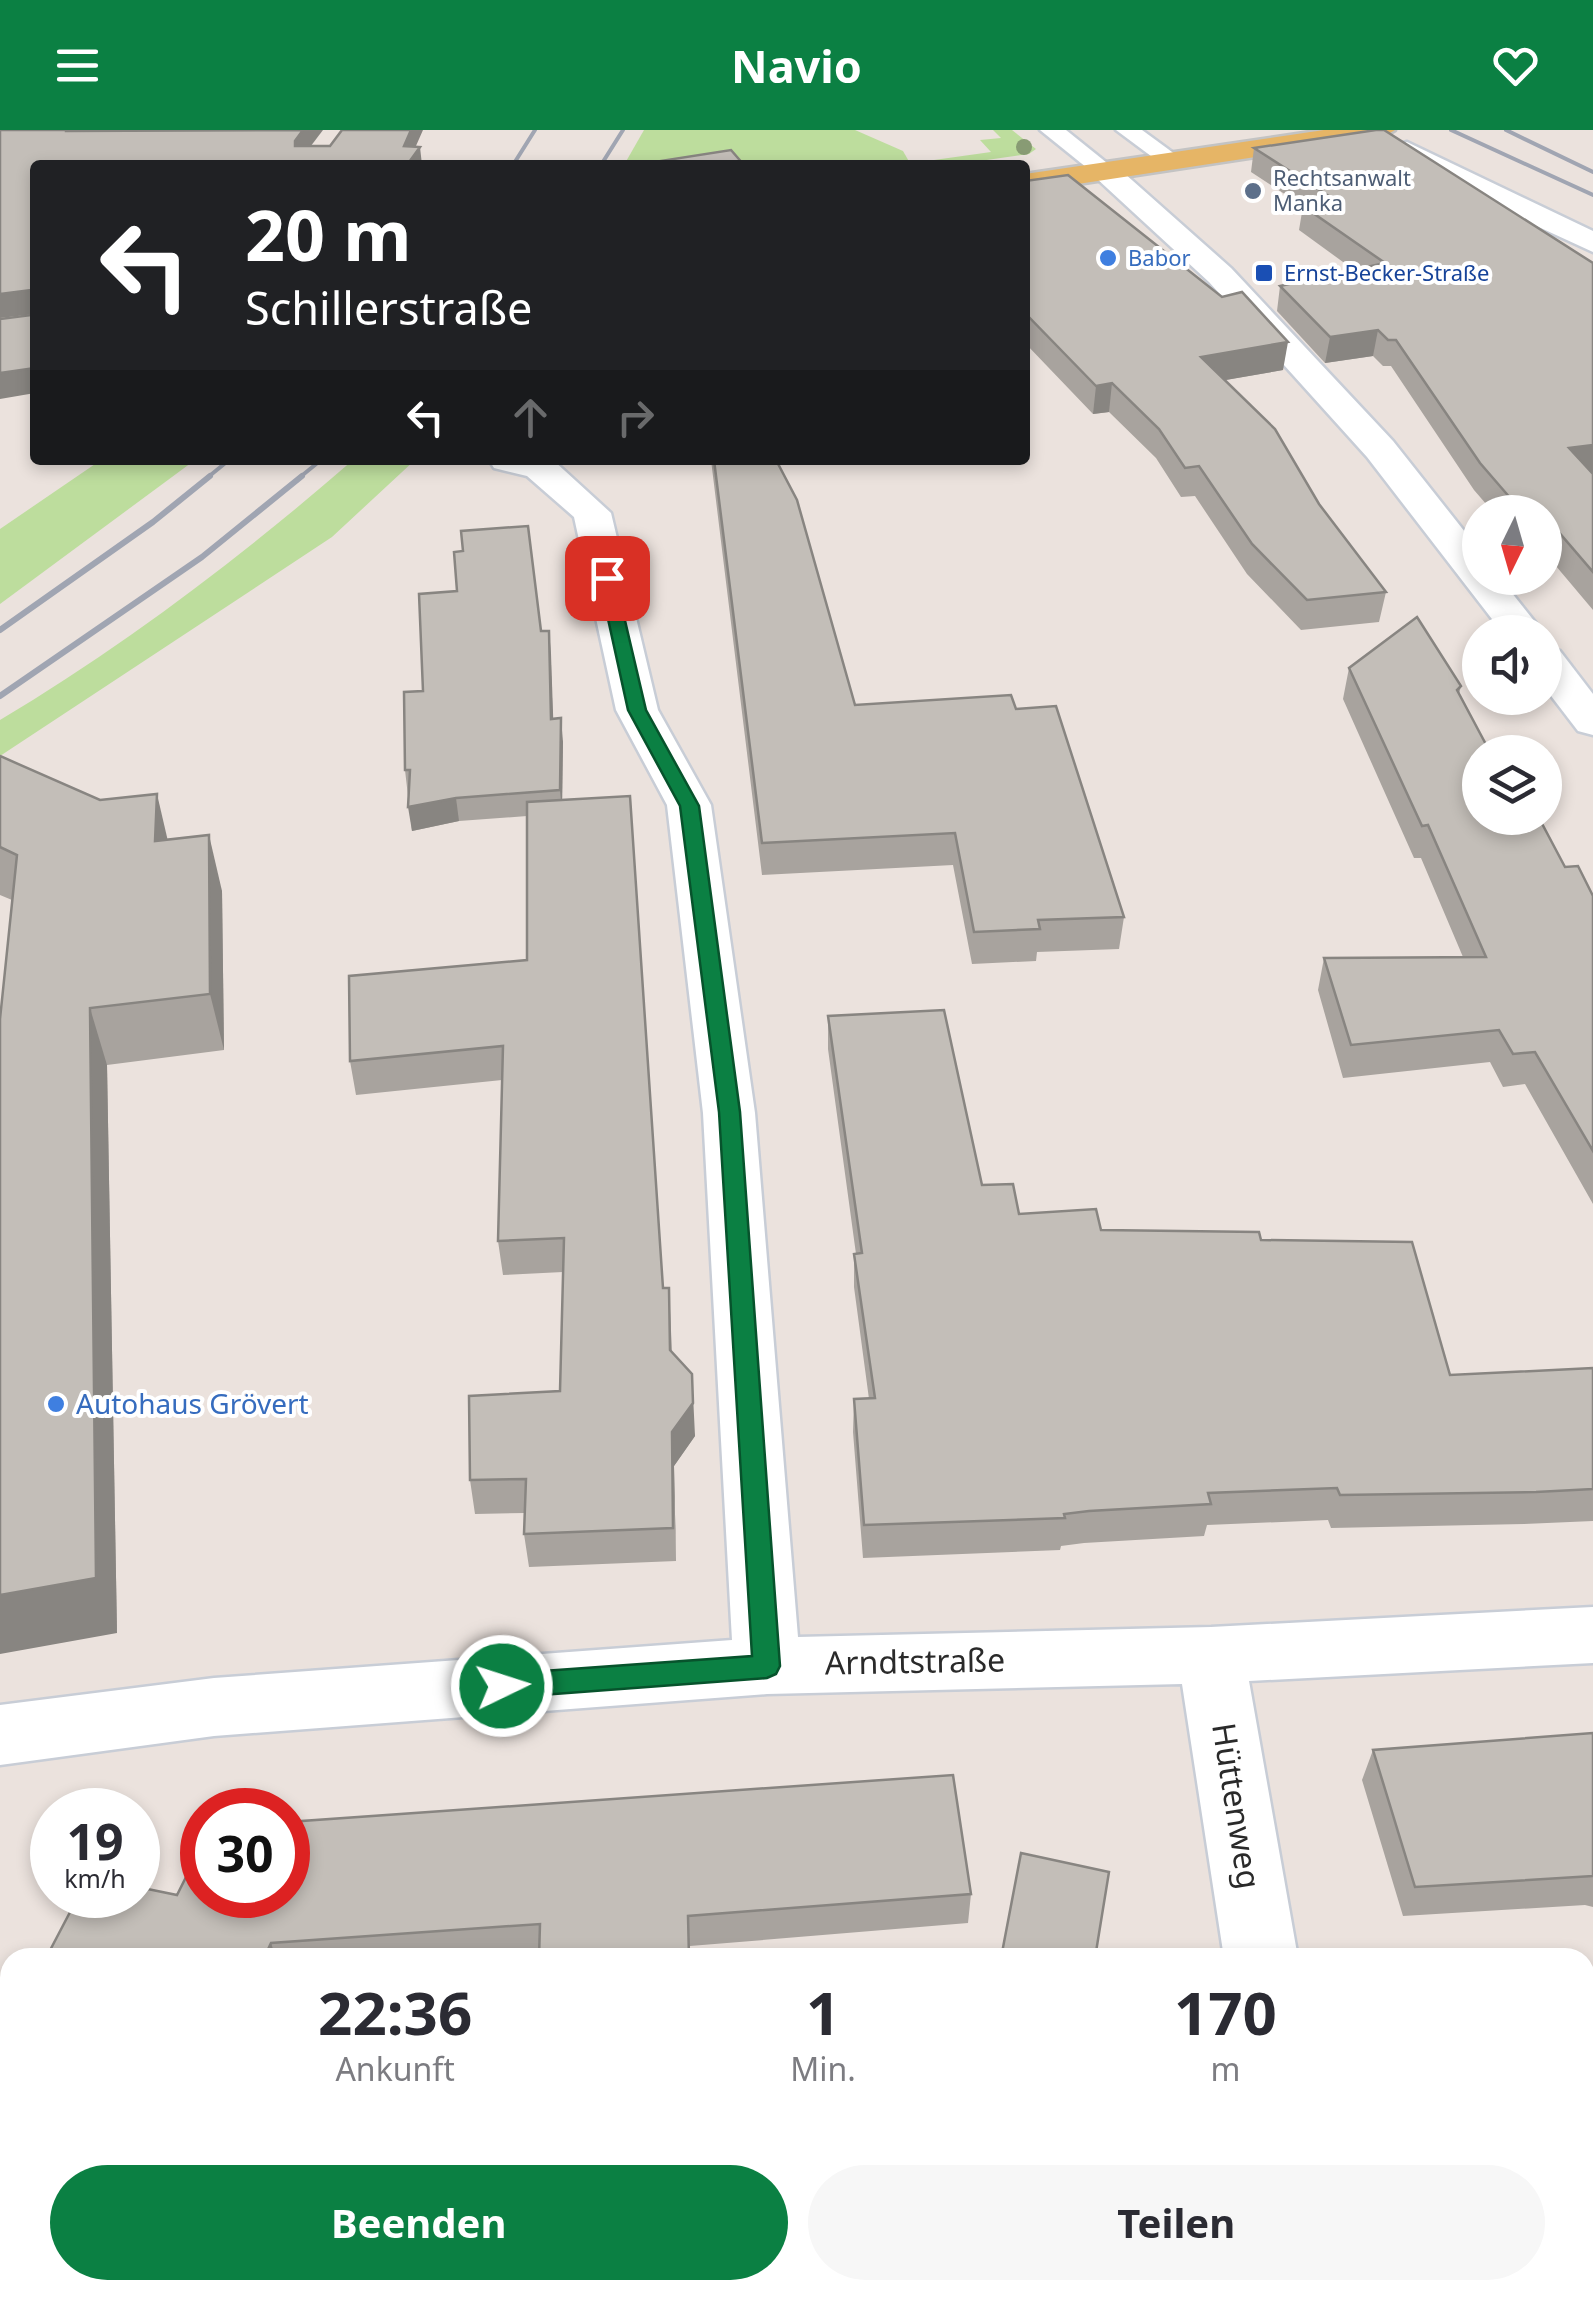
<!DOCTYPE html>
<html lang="de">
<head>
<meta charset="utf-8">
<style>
	:root { --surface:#fff; --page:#f7f7f7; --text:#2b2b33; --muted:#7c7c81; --accent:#0b8043 }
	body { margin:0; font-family:"Noto Sans",sans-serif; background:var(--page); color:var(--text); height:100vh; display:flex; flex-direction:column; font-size:38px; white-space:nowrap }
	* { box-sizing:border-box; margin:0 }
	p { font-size:32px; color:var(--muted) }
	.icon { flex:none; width:55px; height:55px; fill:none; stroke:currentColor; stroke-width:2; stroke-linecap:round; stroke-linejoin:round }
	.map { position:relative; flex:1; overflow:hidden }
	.sheet { position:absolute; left:0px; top:1818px; width:1595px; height:352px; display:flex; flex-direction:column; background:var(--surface); border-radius:30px 30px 0 0; box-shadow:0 5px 15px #0003 }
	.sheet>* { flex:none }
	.hud { position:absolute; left:30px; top:30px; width:1000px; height:305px; border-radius:10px; box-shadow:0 5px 15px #0003; background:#202124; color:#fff; overflow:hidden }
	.needle { width:65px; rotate:185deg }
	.buttons { position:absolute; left:1462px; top:365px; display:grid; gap:20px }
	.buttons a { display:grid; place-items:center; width:100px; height:100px; border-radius:50%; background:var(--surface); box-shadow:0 5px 15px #0003; font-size:50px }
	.speed { position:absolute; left:30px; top:1658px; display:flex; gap:20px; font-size:50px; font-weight:700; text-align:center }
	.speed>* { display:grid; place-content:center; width:130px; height:130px; border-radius:50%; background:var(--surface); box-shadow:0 5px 15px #0003; line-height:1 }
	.speed small { font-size:25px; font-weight:400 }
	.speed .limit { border:15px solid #d22; background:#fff; color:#111 }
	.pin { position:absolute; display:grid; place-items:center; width:85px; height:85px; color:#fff; margin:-42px; border-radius:20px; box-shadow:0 5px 15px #0006 }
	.me { position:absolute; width:110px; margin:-55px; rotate:86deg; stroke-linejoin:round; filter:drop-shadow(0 0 8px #0008) }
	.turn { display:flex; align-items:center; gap:35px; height:210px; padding:0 50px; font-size:45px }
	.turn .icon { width:130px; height:130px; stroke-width:2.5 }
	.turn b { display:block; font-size:70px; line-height:85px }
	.lanes { display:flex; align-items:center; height:95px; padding:0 50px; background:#0003; justify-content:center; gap:50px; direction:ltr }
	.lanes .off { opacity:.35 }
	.eta { display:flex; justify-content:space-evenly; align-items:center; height:170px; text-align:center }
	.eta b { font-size:60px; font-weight:700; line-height:70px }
	.cta { display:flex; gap:20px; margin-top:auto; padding:20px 50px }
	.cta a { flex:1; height:115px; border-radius:60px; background:var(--accent); color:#fff; font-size:40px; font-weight:700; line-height:115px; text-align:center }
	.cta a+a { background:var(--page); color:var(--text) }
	header { display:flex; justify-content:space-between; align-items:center; height:130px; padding:0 50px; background:var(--accent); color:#fff; font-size:45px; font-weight:700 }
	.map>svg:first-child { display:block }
	.green { fill:#bddd9d }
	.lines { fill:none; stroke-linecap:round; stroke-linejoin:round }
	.service-casing { stroke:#c8cdd6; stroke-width:5 }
	.minor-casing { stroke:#c8cdd6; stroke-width:5 }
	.primary-casing { stroke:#c3c3c3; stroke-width:5 }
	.service { fill:#fff; fill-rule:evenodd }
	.minor { fill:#fff; fill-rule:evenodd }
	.primary { fill:#e6b566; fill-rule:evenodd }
	.rail-far1 { stroke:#a0a5b2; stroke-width:4 }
	.rail { stroke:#a0a5b2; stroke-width:6 }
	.tree { fill:#889b74 }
	.wall { fill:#a8a39e }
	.shaded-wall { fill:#888581 }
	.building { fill:#c3beb8; stroke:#888581; stroke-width:2.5 }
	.route { fill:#0b8043; stroke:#07532c; stroke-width:2.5 }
	.service-dot { fill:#5c6f8a; stroke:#fff; stroke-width:4 }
	.shop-dot { fill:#3f7fe0; stroke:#fff; stroke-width:4 }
	.transit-dot { fill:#1a4fb4; stroke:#fff; stroke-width:4 }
	.labels { text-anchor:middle; stroke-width:8; stroke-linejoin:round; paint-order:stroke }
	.far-service-label { font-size:22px; fill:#4e5e75; stroke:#fff; text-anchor:start }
	.far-shop-label { font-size:22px; fill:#366cbe; stroke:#fff; text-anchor:start }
	.far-transit-label { font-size:22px; fill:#164399; stroke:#fff; text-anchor:start }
	.shop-label { font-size:28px; fill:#366cbe; stroke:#fff; text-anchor:start }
	.near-street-label { font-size:32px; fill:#2a2a2a; stroke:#fff }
</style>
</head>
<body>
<header><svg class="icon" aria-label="menu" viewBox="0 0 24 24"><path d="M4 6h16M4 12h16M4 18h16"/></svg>Navio<svg class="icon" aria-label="heart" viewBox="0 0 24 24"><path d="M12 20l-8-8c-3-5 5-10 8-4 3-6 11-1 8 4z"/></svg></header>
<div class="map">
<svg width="1593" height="2169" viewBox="0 0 1593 2169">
	<rect width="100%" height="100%" fill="#ebe2dd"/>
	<g class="green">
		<polygon points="644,0 855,0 903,21 911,35 624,35"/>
		<polygon points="993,0 1012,0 1036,19 1029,24 952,35 941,35 934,30 991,22 980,10 1001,8"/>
		<polygon points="101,330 195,330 0,474 0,399"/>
		<path d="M 353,330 L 415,330 L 332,407 L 0,626 L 0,590 C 124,516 244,425 353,330 Z"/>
		<polygon points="1585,2002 1593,2003 1593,2169 1361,2169 1362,2160 1585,2160"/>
	</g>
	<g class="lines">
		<g class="service-casing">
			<g id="service">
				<polygon points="1040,0 1066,0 1117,41 1105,48 1097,46"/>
				<polygon points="1116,0 1142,0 1183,30 1179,35 1163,35"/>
			</g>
		</g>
		<g class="minor-casing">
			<g id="minor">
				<polygon points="1407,12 1593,101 1593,122 1432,48 1393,21 1397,15"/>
				<polygon points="1105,32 1115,35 1231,138 1393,311 1480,421 1480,448 1500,448 1543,502 1502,502 1367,327 1209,152 1095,47 1090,41 1095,35"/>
				<polygon points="489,330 553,330 611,383 658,580 711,675 755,983 798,1507 1211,1497 1593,1477 1593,1533 1249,1551 1298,1828 1224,1828 1182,1554 767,1564 214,1606 0,1635 0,1575 214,1548 732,1510 703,983 667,675 616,580 574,387 527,346 494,338"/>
				<polygon points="1545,518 1560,521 1593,564 1593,605 1578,601 1545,558"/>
				<polygon points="1241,2160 1323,2160 1322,2169 1240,2169"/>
			</g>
		</g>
		<g class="primary-casing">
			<polygon id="primary" points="1324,0 1395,0 1381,8 1025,62 1025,44"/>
		</g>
		<use href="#service" class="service"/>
		<use href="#minor" class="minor"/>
		<use href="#primary" class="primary"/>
		<g class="rail-far1">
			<polyline points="1451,0 1593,65"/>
			<polyline points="1506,0 1593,42"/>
			<polyline points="513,35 535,0"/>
			<polyline points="601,35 623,0"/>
			<polyline points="207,348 229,330"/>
			<polyline points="299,348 321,330"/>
		</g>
		<g class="rail">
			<polyline points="0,500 153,392 210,346"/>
			<polyline points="0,566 202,427 302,346"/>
		</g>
	</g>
	<circle class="tree" cx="1024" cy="17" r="8"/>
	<g class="wall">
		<polygon points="1254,18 1593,133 1593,342 1591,342 1593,344 1593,480 1545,423 1545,382 1493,382 1474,360 1391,236 1383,236 1373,226 1325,233 1277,181 1280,156 1354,140 1299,100 1303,76 1251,42"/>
		<polygon points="1025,51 1283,240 1225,250 1386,462 1379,492 1301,500 1247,444 1195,366 1181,367 1156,328 1109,282 1093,284 1025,213"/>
		<polygon points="711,330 776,330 855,575 1016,579 1124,787 1119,819 1037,822 1036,831 972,834 953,735 762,745"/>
		<polygon points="541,501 549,501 553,589 563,612 562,670 663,1158 669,1158 672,1222 695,1306 674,1336 676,1431 529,1437 524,1404 525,1383 475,1384 470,1350 560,1261 563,1142 503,1145 498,1111 502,950 356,965 350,931 527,830 527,686 459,691 412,701 405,640"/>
		<polygon points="1349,538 1461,556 1459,564 1480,622 1565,737 1593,766 1593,1074 1525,954 1503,957 1490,932 1343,948 1318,860 1324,828 1463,827 1421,728 1414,728 1343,569"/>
		<polygon points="0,626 168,710 222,761 224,920 107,935 117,1503 12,770 0,765"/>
		<polygon points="828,886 982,1055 1019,1084 1101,1100 1261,1110 1450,1245 1593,1238 1593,1391 1524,1394 1331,1398 1328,1390 1207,1395 1204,1406 1084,1413 1061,1416 1060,1420 863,1428 853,1302 854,1269 869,1269 854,1157 854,1124 856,1124 828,919"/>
		<polygon points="1593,1603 1593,1777 1585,1775 1403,1786 1362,1650 1373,1620"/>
		<polygon points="971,1764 968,1793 690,1816 690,1828 539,1828 539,1823 479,1828 46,1828 177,1765"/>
		<polygon points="726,2160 1042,2160 1041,2169 761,2169"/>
	</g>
	<g class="shaded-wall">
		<polygon points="303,0 323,0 298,33 295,11"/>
		<polygon points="411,0 423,0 408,34 420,17 422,35 406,35 404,16"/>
		<polygon points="32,160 35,184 0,188 0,164"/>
		<polygon points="1378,200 1373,226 1325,233 1330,207"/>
		<polygon points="1288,212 1283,240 1197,255 1201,227"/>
		<polygon points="35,238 35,263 0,269 0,243"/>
		<polygon points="1112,253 1109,282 1093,284 1096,256"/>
		<polygon points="1593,315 1593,342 1562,346 1569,318"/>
		<polygon points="549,501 551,524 554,612 551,589"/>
		<polygon points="561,588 563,612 562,683 560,660"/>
		<polygon points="157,664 170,720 155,711"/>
		<polygon points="456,668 459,691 412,701 408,677"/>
		<polygon points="209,705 222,761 224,920 210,864"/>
		<polygon points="90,878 107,935 117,1503 0,1524 0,1465"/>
		<polygon points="692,1244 695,1306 674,1336 676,1431 672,1302"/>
		<polygon points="271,1813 276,1828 264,1828"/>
	</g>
	<g class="building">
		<polygon points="0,0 66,0 66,1 303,0 295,11 295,16 330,16 342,0 411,0 404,16 420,17 407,35 35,35 35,238 0,243 0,189 32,185 32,160 0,164"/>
		<polygon points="1376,0 1384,0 1593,133 1593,315 1569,318 1593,344 1593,442 1545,386 1545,382 1542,382 1535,375 1518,377 1480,333 1396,210 1388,210 1378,200 1330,207 1280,156 1385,133 1303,76 1338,72 1254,18"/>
		<polygon points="731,20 744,35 657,35 654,32"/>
		<polygon points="1068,45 1222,167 1242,162 1288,212 1201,227 1275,299 1319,374 1386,462 1307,470 1252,414 1199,336 1185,338 1159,299 1112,253 1096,256 1025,183 1025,51"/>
		<polygon points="714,330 776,330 797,370 855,575 1011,565 1016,579 1056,576 1124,787 1038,790 1040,799 974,802 955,703 762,713"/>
		<polygon points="528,396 541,501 549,501 551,589 561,588 560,660 456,668 408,677 410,640 405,640 404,562 423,561 419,464 457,461 454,422 463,421 461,401"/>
		<polygon points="1417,487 1461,556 1457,560 1490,622 1480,622 1480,688 1539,688 1565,737 1578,736 1593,766 1593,1021 1535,922 1513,924 1499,900 1351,915 1324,828 1486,827 1428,695 1422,696 1349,538"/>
		<polygon points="0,626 100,670 157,664 155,711 209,705 210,864 90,878 96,1448 0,1465 0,889 17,725 0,717"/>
		<polygon points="630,666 663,1158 669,1158 670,1220 692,1244 693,1273 672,1302 673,1398 524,1404 526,1349 470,1350 469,1266 560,1261 564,1108 498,1111 503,916 350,931 349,846 527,830 527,672"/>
		<polygon points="944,880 982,1055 1013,1054 1019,1084 1096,1079 1101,1100 1259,1102 1261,1110 1412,1112 1450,1245 1593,1238 1593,1359 1536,1362 1340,1365 1337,1358 1208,1363 1211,1374 1089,1381 1064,1384 1065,1388 864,1395 854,1269 875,1268 854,1124 862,1123 828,886"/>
		<polygon points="1593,1603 1593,1746 1415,1757 1373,1620"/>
		<polygon points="953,1645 971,1764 688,1786 689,1828 539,1828 540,1794 271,1813 264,1828 46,1828 79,1765 138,1765 138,1757 177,1765 202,1715 202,1765 288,1765 288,1692"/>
		<polygon points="1021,1723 1109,1742 1095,1828 1001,1828"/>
		<polygon points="108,2160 179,2160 207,2169 103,2169"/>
		<polygon points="876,2160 1042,2160 1041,2169 911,2169"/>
	</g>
	<polygon class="route" points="607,444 615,448 646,580 699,676 740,982 780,1536 776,1544 767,1548 502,1568 492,1564 488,1556 492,1547 502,1544 752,1526 719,982 680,676 628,580 599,448"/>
	<circle class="service-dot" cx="1253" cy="61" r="10"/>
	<g class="shop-dot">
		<circle cx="1108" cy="128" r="10"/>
		<circle cx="56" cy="1274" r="10"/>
	</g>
	<rect class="transit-dot" x="1254" y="133" width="20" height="20" rx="5"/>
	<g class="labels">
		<g class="far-service-label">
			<text x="1273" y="56">Rechtsanwalt<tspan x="1273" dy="25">Manka</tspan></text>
		</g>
		<g class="far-shop-label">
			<text x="1128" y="136">Babor</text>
		</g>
		<g class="far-transit-label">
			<text x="1284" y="151">Ernst-Becker-Straße</text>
		</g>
		<g class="shop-label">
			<text x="76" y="1284">Autohaus Grövert</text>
		</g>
		<g class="near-street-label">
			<text transform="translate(915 1532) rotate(-1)" y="11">Arndtstraße</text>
			<text transform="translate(1236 1676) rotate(81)" y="11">Hüttenweg</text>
		</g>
	</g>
</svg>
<div class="buttons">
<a><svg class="needle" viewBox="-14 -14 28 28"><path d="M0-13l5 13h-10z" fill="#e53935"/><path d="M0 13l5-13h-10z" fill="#7c7c81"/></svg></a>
<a><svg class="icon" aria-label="sound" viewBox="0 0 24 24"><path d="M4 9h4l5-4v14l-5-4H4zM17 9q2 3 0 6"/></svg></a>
<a><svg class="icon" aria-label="layers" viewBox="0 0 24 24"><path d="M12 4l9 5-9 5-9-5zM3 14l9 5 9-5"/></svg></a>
</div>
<div class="speed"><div>19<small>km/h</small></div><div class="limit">30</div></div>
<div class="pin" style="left:607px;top:448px;background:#d93025"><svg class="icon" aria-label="arrive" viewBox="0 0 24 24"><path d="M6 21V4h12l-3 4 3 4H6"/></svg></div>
<svg class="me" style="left:502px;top:1556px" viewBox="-20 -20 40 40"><circle r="17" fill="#0b8043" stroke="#fff" stroke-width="3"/><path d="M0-11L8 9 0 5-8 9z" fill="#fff"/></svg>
<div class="hud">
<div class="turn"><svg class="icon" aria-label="left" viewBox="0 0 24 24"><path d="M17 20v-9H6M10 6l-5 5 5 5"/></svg><div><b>20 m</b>Schillerstraße</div></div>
<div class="lanes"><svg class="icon" aria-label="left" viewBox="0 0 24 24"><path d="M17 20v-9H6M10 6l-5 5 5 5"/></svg><svg class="icon off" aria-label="ahead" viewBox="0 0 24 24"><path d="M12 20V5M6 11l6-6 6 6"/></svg><svg class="icon off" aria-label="right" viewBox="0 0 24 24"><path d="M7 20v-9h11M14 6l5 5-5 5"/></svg></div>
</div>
<section class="sheet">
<div class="eta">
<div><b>22:36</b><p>Ankunft</p></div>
<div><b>1</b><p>Min.</p></div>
<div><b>170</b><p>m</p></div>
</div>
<div class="cta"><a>Beenden</a><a>Teilen</a></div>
</section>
</div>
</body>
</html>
